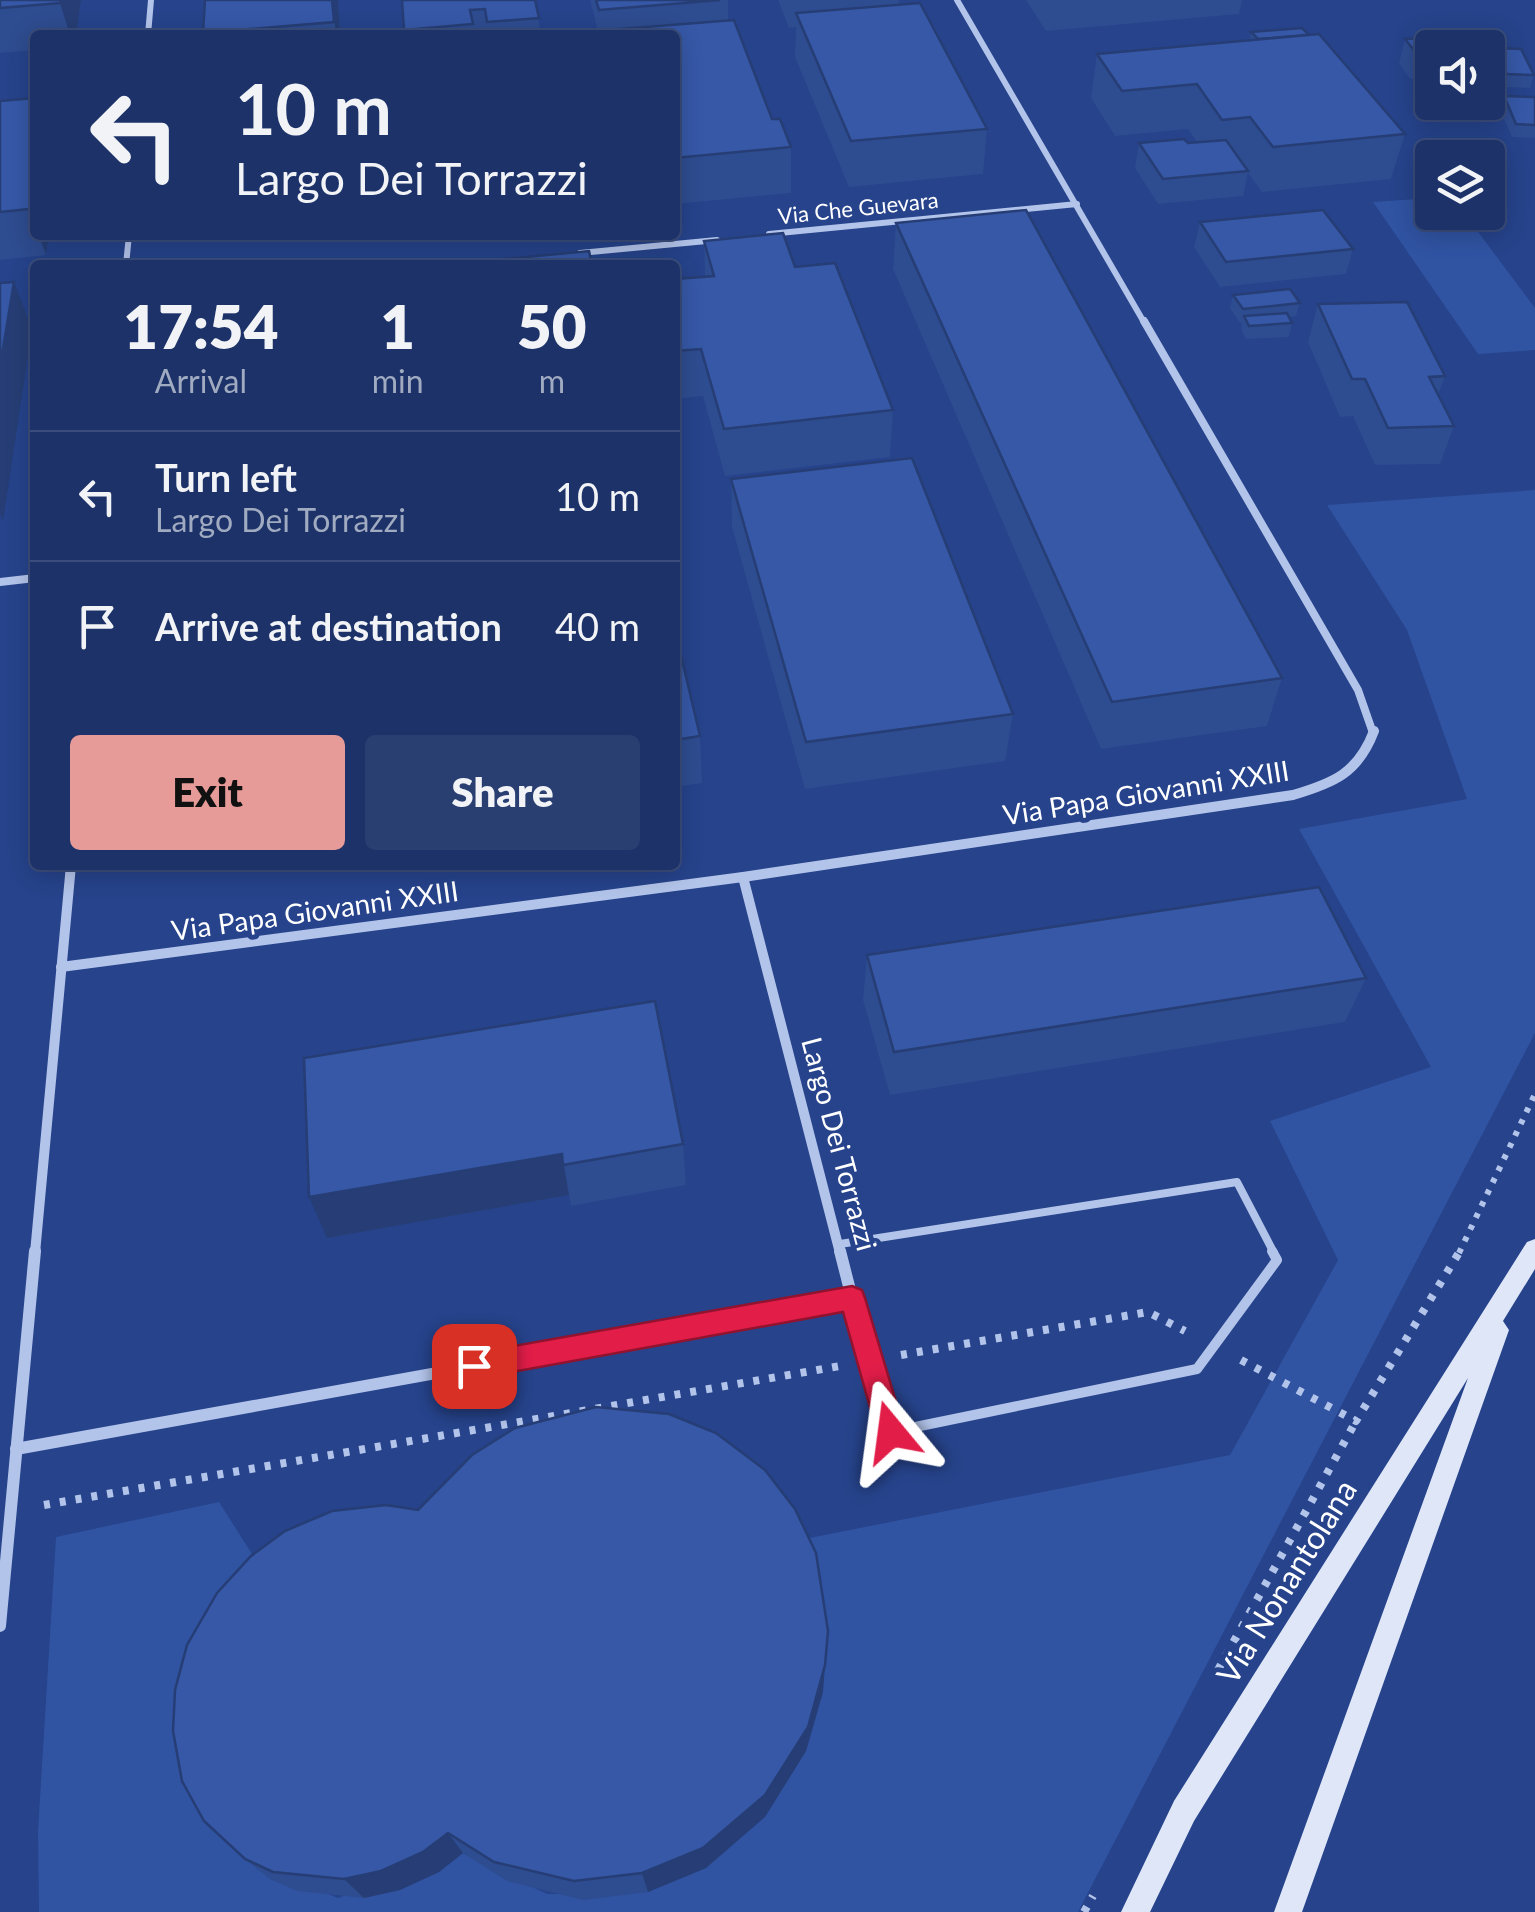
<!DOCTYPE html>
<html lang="en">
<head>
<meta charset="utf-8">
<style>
	:root { --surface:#1c3268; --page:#293e71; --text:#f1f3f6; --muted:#a0aac0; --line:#3a4d7c; --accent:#e69b98 }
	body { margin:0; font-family:Lato,sans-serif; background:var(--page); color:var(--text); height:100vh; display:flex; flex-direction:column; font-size:38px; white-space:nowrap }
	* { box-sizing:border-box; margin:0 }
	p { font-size:32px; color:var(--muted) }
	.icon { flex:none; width:55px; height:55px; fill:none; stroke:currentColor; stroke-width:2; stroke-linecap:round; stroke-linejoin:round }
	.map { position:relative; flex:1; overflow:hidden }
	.panel { position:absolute; left:30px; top:260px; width:650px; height:610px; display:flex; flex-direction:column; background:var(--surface); border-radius:10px; box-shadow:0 5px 25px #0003,0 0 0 2px var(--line) }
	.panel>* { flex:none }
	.hud { position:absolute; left:30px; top:30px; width:650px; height:210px; border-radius:10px; box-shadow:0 5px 25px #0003,0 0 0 2px var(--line); background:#1c3268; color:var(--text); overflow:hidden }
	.fabs { position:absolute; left:1415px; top:30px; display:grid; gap:20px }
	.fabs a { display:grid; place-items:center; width:90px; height:90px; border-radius:10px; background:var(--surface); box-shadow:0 5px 25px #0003,0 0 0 2px var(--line); font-size:50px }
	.pin { position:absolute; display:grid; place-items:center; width:85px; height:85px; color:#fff; margin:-42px; border-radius:20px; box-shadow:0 5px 15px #0006 }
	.me { position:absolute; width:110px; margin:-55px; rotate:344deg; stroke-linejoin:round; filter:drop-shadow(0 0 8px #0008) }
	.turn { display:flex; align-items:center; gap:35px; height:210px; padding:0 40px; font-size:45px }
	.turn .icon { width:130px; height:130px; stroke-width:2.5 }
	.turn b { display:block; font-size:70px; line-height:85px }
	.eta { display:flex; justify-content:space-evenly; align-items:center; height:170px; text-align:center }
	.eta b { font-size:60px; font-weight:800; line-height:70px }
	.button { display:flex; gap:20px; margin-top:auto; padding:20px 40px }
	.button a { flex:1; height:115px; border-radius:10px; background:var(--accent); color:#111; font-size:40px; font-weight:800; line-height:115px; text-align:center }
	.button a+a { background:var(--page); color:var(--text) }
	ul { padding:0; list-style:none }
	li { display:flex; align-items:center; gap:30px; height:130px; padding:0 40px; border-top:2px solid var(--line) }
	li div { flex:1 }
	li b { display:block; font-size:38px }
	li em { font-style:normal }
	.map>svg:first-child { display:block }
	.green { fill:#3053a2 }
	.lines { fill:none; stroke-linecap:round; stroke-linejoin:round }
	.path-far1 { stroke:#b3c4ea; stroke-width:6; stroke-dasharray:5 8; stroke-linecap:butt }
	.path { stroke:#b3c4ea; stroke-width:8; stroke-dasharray:6 10; stroke-linecap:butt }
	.service-far1 { stroke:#b3c4ea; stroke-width:8 }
	.service { stroke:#b3c4ea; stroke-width:10 }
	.minor-far3 { stroke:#b3c4ea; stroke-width:6 }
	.minor-far2 { stroke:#b3c4ea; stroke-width:8 }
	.minor-far1 { stroke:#b3c4ea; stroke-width:10 }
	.minor { stroke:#b3c4ea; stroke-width:12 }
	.secondary { fill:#dee6f8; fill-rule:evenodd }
	.wall { fill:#2e4c90 }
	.shaded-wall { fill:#263e75 }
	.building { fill:#3658a7; stroke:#263e75; stroke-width:2.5 }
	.route { fill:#e11d48; stroke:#92132f; stroke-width:2.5 }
	.labels { text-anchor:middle; stroke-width:10; stroke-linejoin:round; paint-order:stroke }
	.far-street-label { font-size:22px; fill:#fff; stroke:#26438b }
	.street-label { font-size:28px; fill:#fff; stroke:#26438b }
	.near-street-label { font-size:32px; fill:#fff; stroke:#26438b }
</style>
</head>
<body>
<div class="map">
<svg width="1535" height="1912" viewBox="0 0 1535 1912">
	<rect width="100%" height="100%" fill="#26438b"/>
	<g class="green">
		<polygon points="1432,198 1432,212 1464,213 1535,308 1535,350 1478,354 1373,202"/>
		<polygon points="1535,490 1535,1033 1078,1912 39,1912 38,1831 56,1537 219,1502 273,1587 250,1862 338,1898 463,1853 547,1894 648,1892 794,1541 1230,1455 1338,1260 1270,1121 1431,1067 1299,829 1467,799 1407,630 1327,505"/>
	</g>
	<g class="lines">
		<polyline class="path-far1" points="1459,1253 1535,1094"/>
		<g class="path">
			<polyline points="901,1355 1148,1312 1185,1331"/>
			<polyline points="1241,1360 1356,1421 1460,1251"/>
			<polyline points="44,1505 840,1366"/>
			<polyline points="1218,1670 1356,1421"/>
			<polyline points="1084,1912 1093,1896"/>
		</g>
		<polyline class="service-far1" points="840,1244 1237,1182 1274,1253"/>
		<polyline class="service" points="852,1298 891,1432 1197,1369 1277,1260 1272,1251"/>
		<g class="minor-far3">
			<polyline points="957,0 1145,324"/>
			<polyline points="148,35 151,0"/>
			<polyline points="769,234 1077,204"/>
			<polyline points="580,253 717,240"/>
			<polyline points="126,265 129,235"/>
		</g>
		<g class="minor-far2">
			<polyline points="1144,321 1358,690 1373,733"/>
			<polyline points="0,582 35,578"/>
		</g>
		<g class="minor-far1">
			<polyline points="743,877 840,1253"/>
			<path d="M 61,967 L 743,877 L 1293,795 C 1334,783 1358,773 1374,731"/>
			<polyline points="35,1253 71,865"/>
		</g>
		<g class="minor">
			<polyline points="16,1449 852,1298 840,1251"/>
			<polyline points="0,1626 35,1251"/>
		</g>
		<polygon class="secondary" points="1535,1239 1535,1269 1503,1321 1509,1330 1302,1912 1274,1912 1468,1378 1194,1821 1150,1912 1121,1912 1174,1801 1527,1242"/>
	</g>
	<g class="wall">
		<polygon points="0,0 81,0 76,35 35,35 35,50 0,53"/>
		<polygon points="338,0 340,35 204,35 203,33"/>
		<polygon points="402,0 535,0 541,35 405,35"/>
		<polygon points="590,0 728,0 728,20 772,119 791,147 791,193 675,204 675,35 599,35"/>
		<polygon points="778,0 899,0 899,5 987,129 983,174 849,187 795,57 796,27 789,28"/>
		<polygon points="1026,0 1242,0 1239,14 1046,31"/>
		<polygon points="1251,32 1405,134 1391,179 1262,192 1248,173 1243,196 1158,204 1135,168 1139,143 1197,142 1188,129 1115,136 1091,98 1097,54 1250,40"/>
		<polygon points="1405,39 1432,48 1432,84 1430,79 1410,79 1399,63"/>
		<polygon points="1495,48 1534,75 1530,88 1503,87 1491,60"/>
		<polygon points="1504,96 1535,97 1535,138 1512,137 1499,108"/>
		<polygon points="35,98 35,235 49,235 46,255 0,260 0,101"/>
		<polygon points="1200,222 1353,249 1346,274 1220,287 1194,247"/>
		<polygon points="896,223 1282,678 1267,726 1101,749 893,269"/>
		<polygon points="237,235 272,235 238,238"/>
		<polygon points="704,241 795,267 893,410 890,457 725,476 703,396 675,399 675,279 705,276"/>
		<polygon points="1233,295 1300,303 1296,316 1289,317 1292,323 1289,337 1246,339 1241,329 1242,322 1240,323 1230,308"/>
		<polygon points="1318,304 1445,376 1438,395 1454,426 1440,464 1375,465 1353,416 1340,417 1308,342"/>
		<polygon points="731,479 1013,714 1005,761 805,789 732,527"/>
		<polygon points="675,630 700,736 702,783 675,787"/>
		<polygon points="867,955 1366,978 1345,1022 890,1095 863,1000"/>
		<polygon points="304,1058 683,1144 686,1185 571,1206 569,1195 327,1238"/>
		<polygon points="823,1692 806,1751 765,1817 706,1868 648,1892 583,1900 507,1881 463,1853 439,1872 400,1890 364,1898 297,1891 270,1879 245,1859"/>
	</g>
	<g class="shaded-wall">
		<polygon points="61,0 81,0 76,35 70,35 60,3"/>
		<polygon points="332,0 338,0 340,35 336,35"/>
		<polygon points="35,175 35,225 29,209"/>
		<polygon points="39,235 49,235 46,255"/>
		<polygon points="14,282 32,329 3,521 0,513 0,366"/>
		<polygon points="562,1154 569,1195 327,1238 309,1197"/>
		<polygon points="825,1665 823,1692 806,1751 765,1817 706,1868 648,1892 642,1873"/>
		<polygon points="448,1833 463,1853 439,1872 400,1890 364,1898 344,1879"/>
	</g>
	<g class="building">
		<polygon points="0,0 61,0 60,3 0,8"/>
		<polygon points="205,0 332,0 334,22 203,33"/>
		<polygon points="402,0 535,0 539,18 487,22 485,9 470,10 473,24 404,30"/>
		<polygon points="596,0 720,0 599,10"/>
		<polygon points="920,3 987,129 851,141 796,13"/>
		<polygon points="734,20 772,119 780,119 791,147 675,158 675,35 609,35 608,30"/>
		<polygon points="1302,28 1309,35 1258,39 1251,32"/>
		<polygon points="1319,34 1405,134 1273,147 1250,117 1222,120 1197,84 1122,91 1097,54"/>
		<polygon points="1430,38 1477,39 1482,48 1432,48 1432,55 1417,54 1405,39"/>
		<polygon points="1495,48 1521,49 1534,75 1507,74"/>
		<polygon points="1504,96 1535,97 1535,125 1516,124"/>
		<polygon points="35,98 35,175 29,209 0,212 0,101"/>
		<polygon points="1184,139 1188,143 1226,140 1248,171 1163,179 1139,143"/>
		<polygon points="1026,210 1282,678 1112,702 896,223"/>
		<polygon points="1323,210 1353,249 1226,262 1200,222"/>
		<polygon points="783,233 795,267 835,263 893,410 724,429 701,349 675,351 675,279 714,276 704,241"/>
		<polygon points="589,251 592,265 444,265"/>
		<polygon points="14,282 0,366 0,283"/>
		<polygon points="1290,289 1300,303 1243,309 1233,295"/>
		<polygon points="1407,302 1445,376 1429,377 1454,426 1388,428 1365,379 1352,379 1318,304"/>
		<polygon points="1287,313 1292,323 1249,326 1244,316"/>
		<polygon points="912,458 1013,714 806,742 731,479"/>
		<polygon points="675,630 700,736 675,740"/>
		<polygon points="1319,887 1366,978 894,1052 867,955"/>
		<polygon points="655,1001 683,1144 563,1165 562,1154 309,1197 304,1058"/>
		<polygon points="596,1407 669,1414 716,1433 765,1470 795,1509 816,1553 828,1631 825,1665 808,1727 765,1795 703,1848 642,1873 574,1881 494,1862 448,1833 423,1852 381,1871 344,1879 273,1872 245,1859 204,1821 182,1781 173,1731 175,1690 187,1645 217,1593 251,1556 285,1531 332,1511 386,1505 418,1510 472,1455 515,1428"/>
	</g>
	<polygon class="route" points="852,1286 862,1290 865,1298 905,1432 901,1441 891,1445 881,1441 877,1432 843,1312 474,1379 464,1375 460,1366 464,1357 474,1353"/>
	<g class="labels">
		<g class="far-street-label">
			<text transform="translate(858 208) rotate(-6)" y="8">Via Che Guevara</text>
		</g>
		<g class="street-label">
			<text transform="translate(1146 793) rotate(-9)" y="10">Via Papa Giovanni XXIII</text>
			<text transform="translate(315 911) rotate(-8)" y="10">Via Papa Giovanni XXIII</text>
			<text transform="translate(839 1144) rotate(75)" y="10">Largo Dei Torrazzi</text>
		</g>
		<g class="near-street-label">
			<text transform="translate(1287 1582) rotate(-58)" y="11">Via Nonantolana</text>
		</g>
	</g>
</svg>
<div class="fabs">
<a><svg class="icon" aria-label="sound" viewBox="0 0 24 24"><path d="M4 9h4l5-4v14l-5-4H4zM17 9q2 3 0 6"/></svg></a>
<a><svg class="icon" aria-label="layers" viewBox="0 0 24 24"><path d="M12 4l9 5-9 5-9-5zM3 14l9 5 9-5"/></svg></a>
</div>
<div class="pin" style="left:474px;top:1366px;background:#d93025"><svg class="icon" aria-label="arrive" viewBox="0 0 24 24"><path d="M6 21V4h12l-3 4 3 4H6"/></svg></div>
<svg class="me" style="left:891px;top:1432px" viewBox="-20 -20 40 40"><path d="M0-17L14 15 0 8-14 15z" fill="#e11d48" stroke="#fff" stroke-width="4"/></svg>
<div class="hud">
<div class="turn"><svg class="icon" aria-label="left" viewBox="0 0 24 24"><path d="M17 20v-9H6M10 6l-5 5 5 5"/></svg><div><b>10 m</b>Largo Dei Torrazzi</div></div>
</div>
<section class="panel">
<div class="eta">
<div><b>17:54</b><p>Arrival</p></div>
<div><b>1</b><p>min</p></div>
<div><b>50</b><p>m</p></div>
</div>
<ul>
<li><svg class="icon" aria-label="left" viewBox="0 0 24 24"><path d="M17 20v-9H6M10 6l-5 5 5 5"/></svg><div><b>Turn left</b><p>Largo Dei Torrazzi</p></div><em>10 m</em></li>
<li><svg class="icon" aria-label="arrive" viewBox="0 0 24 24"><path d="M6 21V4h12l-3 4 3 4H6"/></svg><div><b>Arrive at destination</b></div><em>40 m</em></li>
</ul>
<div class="button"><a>Exit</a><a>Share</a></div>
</section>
</div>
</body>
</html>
